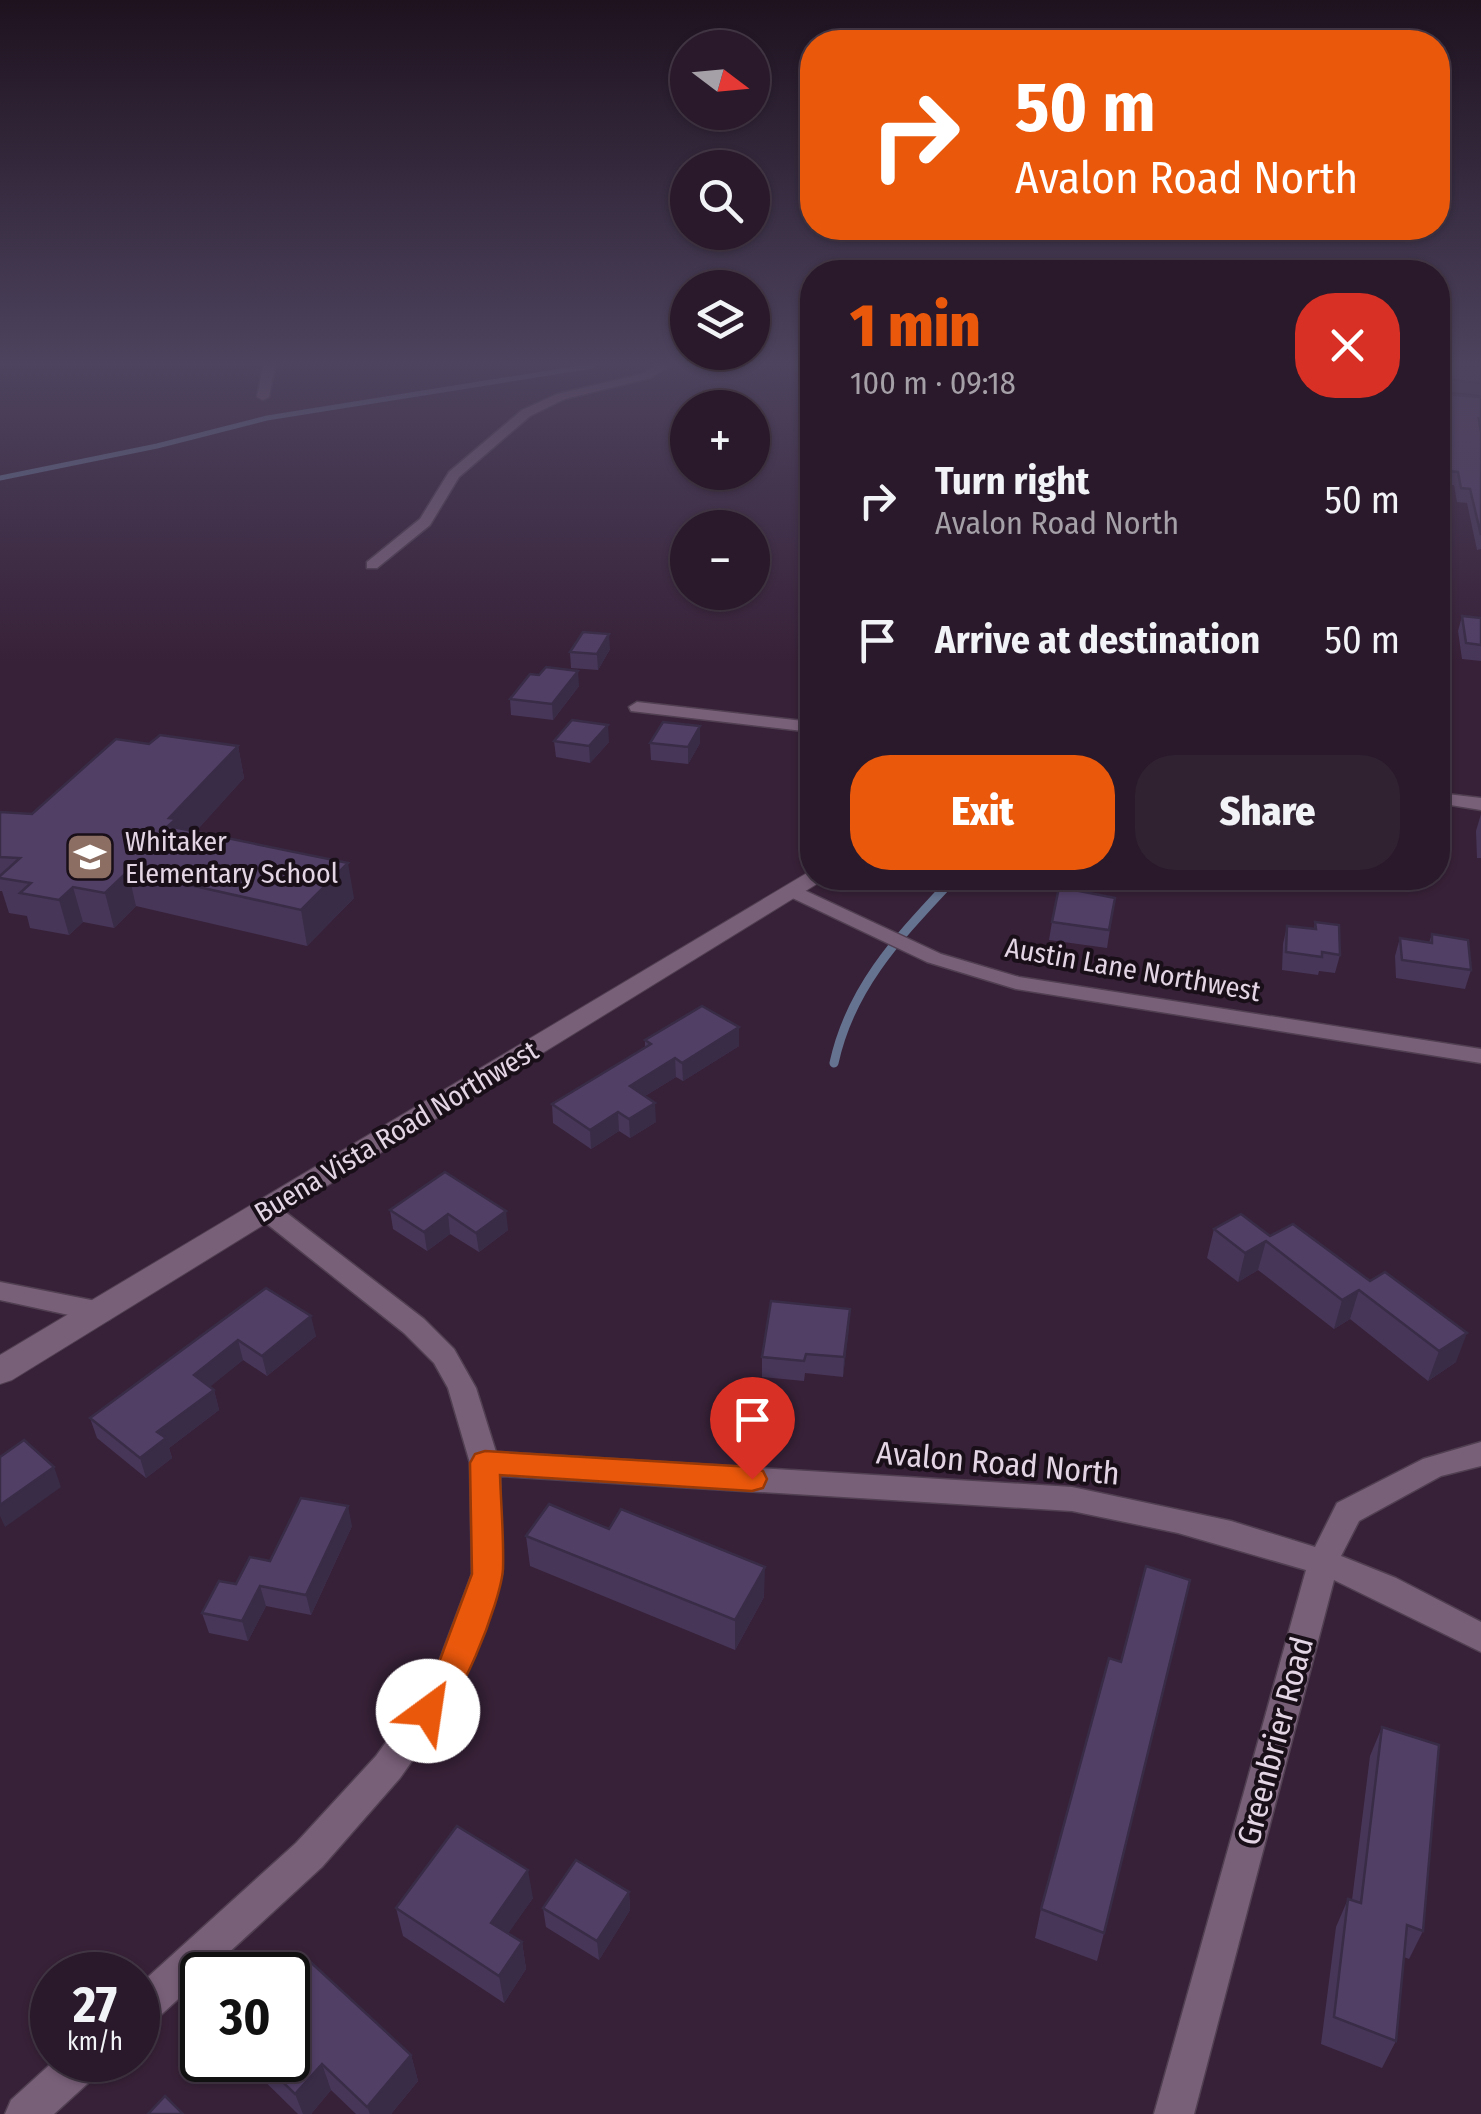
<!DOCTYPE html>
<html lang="en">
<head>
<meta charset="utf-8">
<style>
	:root { --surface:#29192a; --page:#312232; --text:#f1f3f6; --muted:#a5a0a8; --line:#453847; --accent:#ea580c }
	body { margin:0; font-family:"Fira Sans Condensed",sans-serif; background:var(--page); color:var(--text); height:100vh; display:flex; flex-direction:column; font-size:38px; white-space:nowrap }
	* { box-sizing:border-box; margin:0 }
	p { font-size:32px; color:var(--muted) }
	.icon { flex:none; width:55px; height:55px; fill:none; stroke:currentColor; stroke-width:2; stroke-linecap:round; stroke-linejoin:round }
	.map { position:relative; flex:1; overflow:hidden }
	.sheet { position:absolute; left:800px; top:260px; width:650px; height:630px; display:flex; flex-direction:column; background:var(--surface); border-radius:40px; box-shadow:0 2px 8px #0004,0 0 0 2px var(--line) }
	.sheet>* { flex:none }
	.guide { position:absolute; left:800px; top:30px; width:650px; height:210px; border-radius:40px; box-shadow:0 2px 8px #0004,0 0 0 2px var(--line); background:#ea580c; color:#fff; overflow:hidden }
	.needle { width:65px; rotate:106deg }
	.fabs { position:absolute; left:670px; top:30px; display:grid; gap:20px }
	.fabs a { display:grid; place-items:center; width:100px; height:100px; border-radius:50%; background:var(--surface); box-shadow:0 2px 8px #0004,0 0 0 2px var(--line); font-size:50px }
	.speed { position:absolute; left:30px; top:1952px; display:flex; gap:20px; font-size:50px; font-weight:700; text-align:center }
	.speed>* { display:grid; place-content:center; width:130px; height:130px; border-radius:50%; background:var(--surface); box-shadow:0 2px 8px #0004,0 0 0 2px var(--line); line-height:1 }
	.speed small { font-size:25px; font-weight:400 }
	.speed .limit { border:5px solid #111; border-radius:15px; background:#fff; color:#111 }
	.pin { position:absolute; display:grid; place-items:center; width:85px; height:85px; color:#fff; margin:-102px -42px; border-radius:50% 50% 50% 0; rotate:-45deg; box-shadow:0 0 10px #0007 }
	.pin .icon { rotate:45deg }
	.me { position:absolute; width:110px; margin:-55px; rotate:31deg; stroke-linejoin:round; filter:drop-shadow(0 0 8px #0008) }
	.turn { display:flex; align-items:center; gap:35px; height:210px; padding:0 50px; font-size:45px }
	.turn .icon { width:130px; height:130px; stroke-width:2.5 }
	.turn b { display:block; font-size:70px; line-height:85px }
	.round { display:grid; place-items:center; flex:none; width:105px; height:105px; border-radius:40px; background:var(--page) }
	.overview { display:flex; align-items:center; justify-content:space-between; height:170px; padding:0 50px }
	h1 { font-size:60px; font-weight:800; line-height:75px; color:var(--accent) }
	.action { display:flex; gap:20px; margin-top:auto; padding:20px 50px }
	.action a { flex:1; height:115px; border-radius:40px; background:var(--accent); color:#fff; font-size:40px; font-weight:800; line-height:115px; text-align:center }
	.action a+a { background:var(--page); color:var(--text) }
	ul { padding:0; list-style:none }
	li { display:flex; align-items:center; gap:30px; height:140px; padding:0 50px }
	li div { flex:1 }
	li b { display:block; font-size:38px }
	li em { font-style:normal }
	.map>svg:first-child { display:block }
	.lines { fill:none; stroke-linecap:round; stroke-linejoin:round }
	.stream-far1 { stroke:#657390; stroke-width:5 }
	.stream { stroke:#657390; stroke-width:9 }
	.minor-casing { stroke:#513f52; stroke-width:3 }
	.tertiary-casing { stroke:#513f52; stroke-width:2 }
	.minor { fill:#796079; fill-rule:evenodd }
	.tertiary { fill:#796079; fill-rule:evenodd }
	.wall { fill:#473658 }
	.shaded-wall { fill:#392c47 }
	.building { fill:#523f66; stroke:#392c47; stroke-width:2.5 }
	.route { fill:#ea580c; stroke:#983908; stroke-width:2.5 }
	.labels { text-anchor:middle; stroke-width:8; stroke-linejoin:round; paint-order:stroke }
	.poi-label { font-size:28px; fill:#e4d5e4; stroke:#190f19; text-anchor:start }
	.street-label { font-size:28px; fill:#e4d5e4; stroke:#190f19 }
	.near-street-label { font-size:32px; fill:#e4d5e4; stroke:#190f19 }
</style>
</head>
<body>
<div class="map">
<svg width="1481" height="2114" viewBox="0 0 1481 2114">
	<rect width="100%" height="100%" fill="#372138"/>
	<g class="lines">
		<polyline class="stream-far1" points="0,478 157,446 267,418 592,366"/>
		<path class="stream" d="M 834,1063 C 851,985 901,935 954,878"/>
		<g class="minor-casing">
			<g id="minor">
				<polygon points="263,366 275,366 269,397 263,400 257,397"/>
				<polygon points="655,366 669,366 650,378 565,399 530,416 459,477 430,525 377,568 367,568 367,562 420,519 449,472 522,410 557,394 642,374"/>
				<polygon points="637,702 812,722 812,732 631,711 629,707"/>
				<polygon points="1438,793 1481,798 1481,810 1438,803"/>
				<polygon points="791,884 941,954 1019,977 1481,1049 1481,1063 1016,989 927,962 784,894 781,890"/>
				<polygon points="266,1201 275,1204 424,1319 454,1349 476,1388 496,1452 1072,1487 1231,1521 1315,1547 1337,1503 1423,1459 1481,1442 1481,1466 1441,1476 1359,1521 1341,1556 1396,1578 1481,1622 1481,1652 1334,1580 1194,2114 1154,2114 1306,1570 1178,1533 1072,1511 500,1476 502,1574 460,1693 400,1778 322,1867 151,2024 138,2030 138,1986 296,1843 376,1756 434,1675 472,1574 470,1463 448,1388 434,1363 404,1333 257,1216 253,1210 257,1204"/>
				<polygon points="0,1282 101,1302 110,1305 114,1312 110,1319 101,1322 0,1300"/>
				<polygon points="55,2060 103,2060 98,2074 54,2114 5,2114 11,2100"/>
			</g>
		</g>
		<g class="tertiary-casing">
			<polygon id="tertiary" points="812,870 812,878 824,878 820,882 12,1380 0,1384 0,1355"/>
		</g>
		<use href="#minor" class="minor"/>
		<use href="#tertiary" class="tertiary"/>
	</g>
	<g class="wall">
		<polygon points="1438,366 1481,366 1481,395 1440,391 1441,394 1481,397 1481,549 1477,550 1467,503 1457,502 1454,485 1444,485 1443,476 1438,476"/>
		<polygon points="1462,616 1481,618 1481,661 1462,659 1458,631"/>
		<polygon points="610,649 598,670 571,668 570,652"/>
		<polygon points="579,686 553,720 511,715 510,699"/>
		<polygon points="700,726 700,743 688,764 651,760 650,743"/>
		<polygon points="554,741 609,742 590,763 556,757"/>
		<polygon points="149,744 238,746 244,778 195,832 354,898 307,946 136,906 114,928 83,922 69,935 30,928 27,916 9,913 2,891 0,891 0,812 32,814"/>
		<polygon points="1481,814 1481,858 1477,858 1476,831"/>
		<polygon points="1438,821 1450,851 1444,869 1438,868"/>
		<polygon points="1115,898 1107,948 1049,940 1052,922"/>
		<polygon points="1315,922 1340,955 1335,973 1319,971 1318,975 1282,970 1283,944 1287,926 1314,929"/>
		<polygon points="1432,934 1471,970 1465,989 1396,978 1395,956 1400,938 1429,943"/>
		<polygon points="739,1027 739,1046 683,1081 676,1077 645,1096 656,1122 630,1138 619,1131 591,1149 553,1123 552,1104 645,1047 645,1040"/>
		<polygon points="445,1172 508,1230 479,1252 450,1234 427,1251 393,1229 390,1210"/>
		<polygon points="1293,1224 1456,1362 1428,1381 1350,1319 1334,1329 1258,1270 1238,1282 1207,1258 1214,1229 1270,1236"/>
		<polygon points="266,1288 316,1336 267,1376 243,1360 210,1386 214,1390 219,1410 169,1448 172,1458 146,1478 97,1438 90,1418"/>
		<polygon points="850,1309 843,1377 805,1373 804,1381 762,1377 762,1357"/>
		<polygon points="352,1526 311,1615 266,1606 248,1641 209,1633 202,1613 236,1584 270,1561"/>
		<polygon points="526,1536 764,1597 735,1650 530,1566"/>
		<polygon points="1382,1727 1423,1931 1409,1959 1404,1957 1396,2041 1382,2068 1321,2044 1336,1927 1348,1899 1352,1900 1370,1756"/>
		<polygon points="629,1892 630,1910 599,1960 546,1927 543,1908"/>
		<polygon points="533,1898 508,1933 522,1942 526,1969 504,2003 403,1936 396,1908"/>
		<polygon points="1041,1909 1104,1933 1097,1961 1035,1938"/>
		<polygon points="411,2055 418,2081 391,2114 356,2114 331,2090 311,2114 298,2114 243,2060 288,2060"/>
	</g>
	<g class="shaded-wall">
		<polygon points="609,634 610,649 598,670 597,654"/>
		<polygon points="578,671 579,686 553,720 552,704"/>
		<polygon points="608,725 609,742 590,763 589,746"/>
		<polygon points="700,726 700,743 688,764 688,747"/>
		<polygon points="238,746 244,778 182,847 168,826 169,818"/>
		<polygon points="348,863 354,898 307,946 301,910"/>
		<polygon points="128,871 136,906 114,928 105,893"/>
		<polygon points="73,887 83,922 69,935 59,900"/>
		<polygon points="739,1027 739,1046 683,1081 682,1063"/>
		<polygon points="675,1058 676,1077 630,1105 630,1086"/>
		<polygon points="655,1103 656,1122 630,1138 629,1119"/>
		<polygon points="618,1112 619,1131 591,1149 590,1130"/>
		<polygon points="506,1211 508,1230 479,1252 476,1233"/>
		<polygon points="448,1214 450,1234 427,1251 424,1232"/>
		<polygon points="1266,1241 1258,1270 1238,1282 1245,1253"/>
		<polygon points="1359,1290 1350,1319 1334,1329 1342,1300"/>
		<polygon points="850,1309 849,1329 843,1377 844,1357"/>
		<polygon points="311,1316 316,1336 267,1376 262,1356"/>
		<polygon points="1467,1333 1456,1362 1428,1381 1439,1351"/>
		<polygon points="238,1340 243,1360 200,1395 194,1375"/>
		<polygon points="214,1390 219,1410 169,1448 172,1458 146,1478 140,1458 157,1432"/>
		<polygon points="54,1467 61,1487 5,1527 0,1516 0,1505"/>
		<polygon points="348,1506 352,1526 311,1615 306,1595"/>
		<polygon points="765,1567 764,1597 735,1650 735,1620"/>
		<polygon points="260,1586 266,1606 248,1641 242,1621"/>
		<polygon points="528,1870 533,1898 496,1951 491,1923"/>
		<polygon points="629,1892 630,1910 599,1960 597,1941"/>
		<polygon points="522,1942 526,1969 504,2003 499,1976"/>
		<polygon points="411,2055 418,2081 391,2114 370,2114 367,2107"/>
		<polygon points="322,2064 331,2090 311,2114 303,2114 295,2094"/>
	</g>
	<g class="building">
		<polygon points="1438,366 1481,366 1481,383 1441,379 1438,382"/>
		<polygon points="1438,384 1441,394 1481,397 1481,420 1479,419 1481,432 1481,535 1470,489 1461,488 1458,472 1448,471 1446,463 1438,462"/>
		<polygon points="1462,616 1481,618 1481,645 1466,643"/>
		<polygon points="583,632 609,634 597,654 570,652"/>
		<polygon points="546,667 578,671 552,704 510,699 530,674 539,675"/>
		<polygon points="572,720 608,725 589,746 554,741"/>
		<polygon points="663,722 700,726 688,747 650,743"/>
		<polygon points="160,735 238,746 169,818 176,819 168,826 348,863 301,910 128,871 105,893 73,887 59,900 20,893 31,883 0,878 0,876 20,858 0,857 0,812 32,814 116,739 149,744"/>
		<polygon points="1438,821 1445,822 1450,851 1438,850"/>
		<polygon points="1059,887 1115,898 1109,930 1052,922"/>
		<polygon points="1315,922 1339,925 1340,955 1322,952 1322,957 1286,952 1287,926 1316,929"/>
		<polygon points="1432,934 1468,940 1471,970 1402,960 1400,938 1432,943"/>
		<polygon points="702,1006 739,1027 682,1063 675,1058 630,1086 655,1103 629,1119 618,1112 590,1130 552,1104 651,1044 645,1040"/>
		<polygon points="445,1172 506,1211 476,1233 448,1214 424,1232 390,1210"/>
		<polygon points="1241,1214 1270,1236 1293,1224 1370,1281 1385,1272 1467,1333 1439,1351 1359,1290 1342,1300 1266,1241 1245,1253 1214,1229"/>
		<polygon points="266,1288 311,1316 262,1356 238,1340 194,1375 214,1390 157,1432 166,1438 140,1458 90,1418"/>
		<polygon points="771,1301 850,1309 844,1357 806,1354 804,1361 762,1357"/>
		<polygon points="24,1440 54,1467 0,1505 0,1457"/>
		<polygon points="301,1498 348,1506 306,1595 260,1586 242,1621 202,1613 219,1581 236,1584 250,1557 270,1561"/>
		<polygon points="549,1504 609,1529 621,1509 765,1567 735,1620 526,1536"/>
		<polygon points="1146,1566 1190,1580 1104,1933 1041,1909 1109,1658 1121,1662"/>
		<polygon points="1382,1727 1439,1745 1423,1931 1407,1925 1396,2041 1334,2017 1348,1899 1361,1903"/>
		<polygon points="457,1826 528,1870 491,1923 522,1942 499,1976 396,1908"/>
		<polygon points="576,1860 629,1892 597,1941 543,1908"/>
		<polygon points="304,1956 411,2055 367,2107 322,2064 295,2094 260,2060 288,2060 286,1975"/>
		<polygon points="165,2096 183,2114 148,2114"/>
	</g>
	<linearGradient id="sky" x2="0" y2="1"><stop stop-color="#1e121f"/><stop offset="0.55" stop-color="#4d435e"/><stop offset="1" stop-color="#4d435e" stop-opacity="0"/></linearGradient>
	<rect width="1481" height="662" fill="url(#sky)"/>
	<path class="route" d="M 485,1451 L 752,1467 L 763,1471 L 767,1479 L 763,1488 L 752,1491 L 500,1475 C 501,1506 504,1538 503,1569 C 501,1601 457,1716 428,1727 L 416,1722 L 411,1711 L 434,1676 L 472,1574 L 470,1463 L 475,1454 Z"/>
	<defs>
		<g id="school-square" transform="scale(2.5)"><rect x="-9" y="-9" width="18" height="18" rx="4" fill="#8d6e63" stroke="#190f19"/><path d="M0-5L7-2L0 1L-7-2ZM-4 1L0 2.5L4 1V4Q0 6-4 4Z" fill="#fff"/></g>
	</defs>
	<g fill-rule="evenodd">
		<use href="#school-square" x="90" y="857"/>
	</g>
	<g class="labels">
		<g class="poi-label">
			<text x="125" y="851">Whitaker<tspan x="125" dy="32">Elementary School</tspan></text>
		</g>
		<g class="street-label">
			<text transform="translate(1133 969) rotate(10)" y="10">Austin Lane Northwest</text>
			<text transform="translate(396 1131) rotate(-31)" y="10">Buena Vista Road Northwest</text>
		</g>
		<g class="near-street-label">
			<text transform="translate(998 1463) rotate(5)" y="11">Avalon Road North</text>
			<text transform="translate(1275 1741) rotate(-75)" y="11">Greenbrier Road</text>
		</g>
	</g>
</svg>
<div class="fabs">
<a><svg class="needle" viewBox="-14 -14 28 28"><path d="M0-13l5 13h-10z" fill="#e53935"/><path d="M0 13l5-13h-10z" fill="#a5a0a8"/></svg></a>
<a><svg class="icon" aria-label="search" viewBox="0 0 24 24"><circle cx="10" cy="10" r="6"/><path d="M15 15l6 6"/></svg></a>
<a><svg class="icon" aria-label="layers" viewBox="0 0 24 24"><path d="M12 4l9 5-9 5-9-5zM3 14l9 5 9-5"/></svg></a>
<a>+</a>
<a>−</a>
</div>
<div class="speed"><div>27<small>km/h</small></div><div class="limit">30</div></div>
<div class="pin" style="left:752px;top:1479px;background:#d93025"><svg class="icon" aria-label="arrive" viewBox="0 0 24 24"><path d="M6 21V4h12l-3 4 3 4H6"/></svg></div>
<svg class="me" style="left:428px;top:1711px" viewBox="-20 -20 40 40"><circle r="19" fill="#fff"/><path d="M0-13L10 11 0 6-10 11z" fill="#ea580c"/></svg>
<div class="guide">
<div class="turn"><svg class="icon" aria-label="right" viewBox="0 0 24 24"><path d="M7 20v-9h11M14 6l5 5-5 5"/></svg><div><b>50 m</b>Avalon Road North</div></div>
</div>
<section class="sheet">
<div class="overview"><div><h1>1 min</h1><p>100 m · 09:18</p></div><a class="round" style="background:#d93025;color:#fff"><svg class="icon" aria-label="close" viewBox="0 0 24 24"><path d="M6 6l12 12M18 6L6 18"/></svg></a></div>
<ul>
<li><svg class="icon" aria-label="right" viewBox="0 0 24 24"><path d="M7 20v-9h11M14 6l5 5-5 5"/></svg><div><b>Turn right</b><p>Avalon Road North</p></div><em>50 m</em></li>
<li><svg class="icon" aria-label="arrive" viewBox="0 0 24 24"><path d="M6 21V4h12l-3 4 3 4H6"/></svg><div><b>Arrive at destination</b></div><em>50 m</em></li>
</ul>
<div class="action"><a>Exit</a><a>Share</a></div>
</section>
</div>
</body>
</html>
